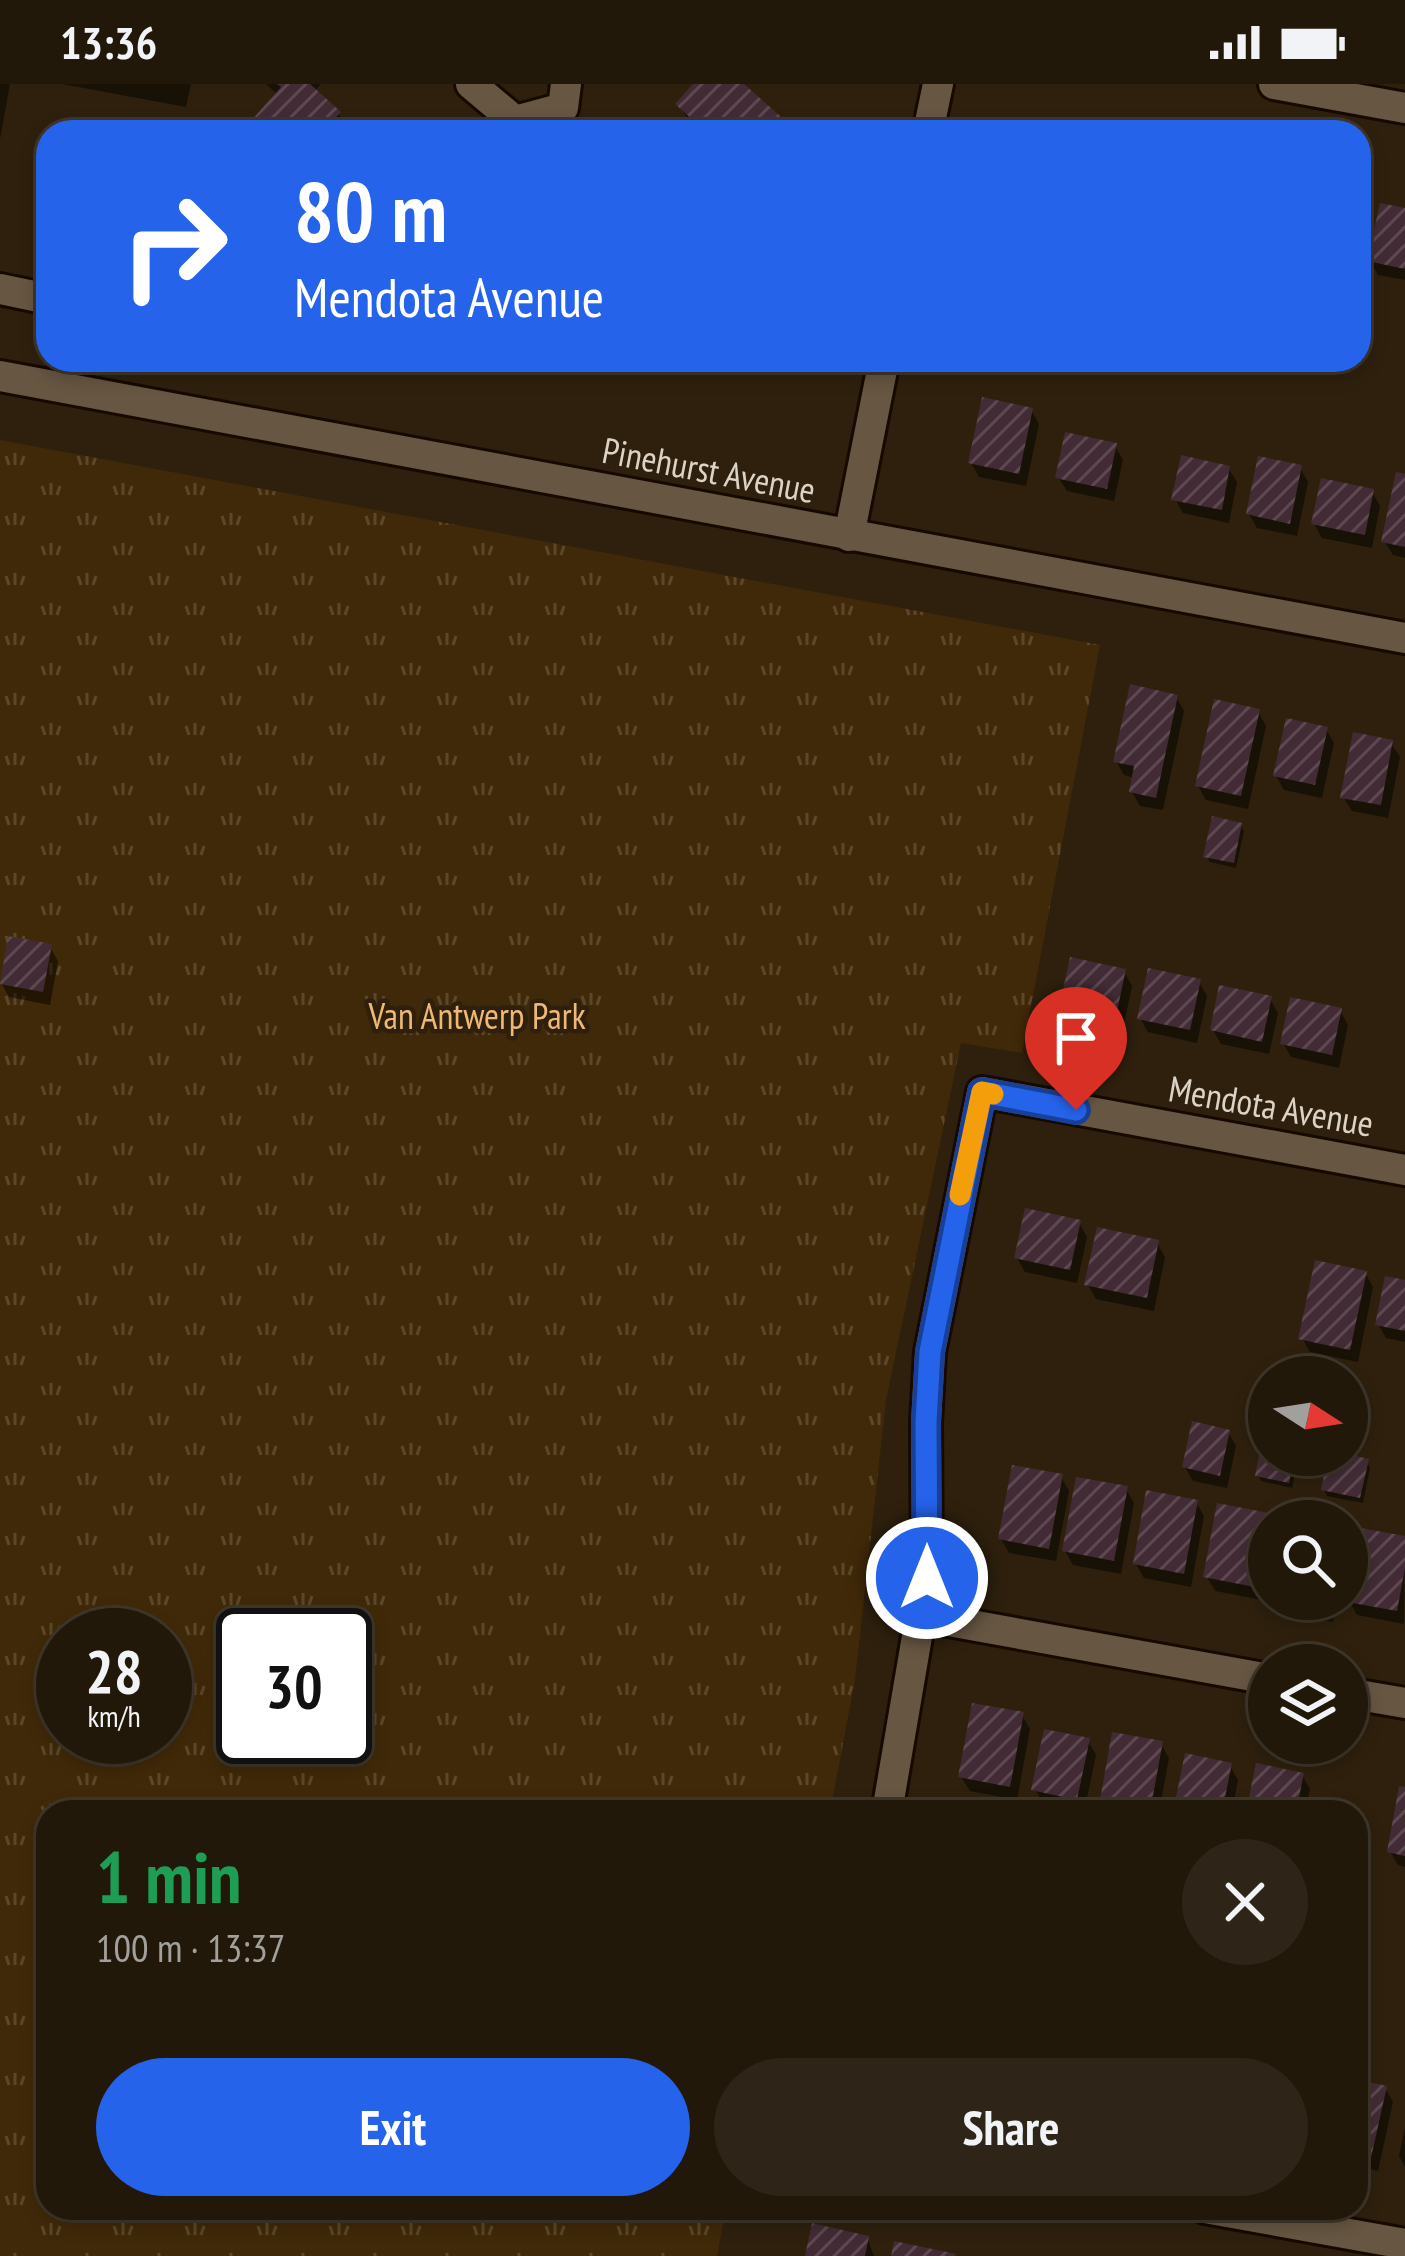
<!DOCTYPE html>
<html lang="en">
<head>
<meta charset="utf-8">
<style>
	:root { --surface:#22180a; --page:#2e2518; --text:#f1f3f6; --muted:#a2a09c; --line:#3f372b; --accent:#2563eb }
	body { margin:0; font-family:"PT Sans Narrow",sans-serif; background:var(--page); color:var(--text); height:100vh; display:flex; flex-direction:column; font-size:45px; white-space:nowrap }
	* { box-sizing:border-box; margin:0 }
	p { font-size:39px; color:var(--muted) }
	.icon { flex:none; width:66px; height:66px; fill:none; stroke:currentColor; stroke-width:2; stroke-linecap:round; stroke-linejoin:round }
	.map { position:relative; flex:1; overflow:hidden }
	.side { position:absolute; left:36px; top:1716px; width:1332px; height:420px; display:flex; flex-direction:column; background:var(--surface); border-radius:36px; box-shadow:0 6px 18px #0003,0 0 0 3px var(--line) }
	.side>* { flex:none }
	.top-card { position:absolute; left:36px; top:36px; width:1335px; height:252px; border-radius:36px; box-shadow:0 6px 18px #0003,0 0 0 3px var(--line); background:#2563eb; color:#fff; overflow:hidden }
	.needle { width:78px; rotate:102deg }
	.tools { position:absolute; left:1248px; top:1272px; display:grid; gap:24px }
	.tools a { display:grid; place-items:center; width:120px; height:120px; border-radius:50%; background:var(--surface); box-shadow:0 6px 18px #0003,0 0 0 3px var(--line); font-size:60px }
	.speed { position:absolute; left:36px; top:1524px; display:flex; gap:24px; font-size:60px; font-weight:700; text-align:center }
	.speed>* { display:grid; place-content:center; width:156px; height:156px; border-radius:50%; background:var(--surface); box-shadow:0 6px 18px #0003,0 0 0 3px var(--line); line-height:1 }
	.speed small { font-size:30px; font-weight:400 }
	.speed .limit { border:6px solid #111; border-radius:18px; background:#fff; color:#111 }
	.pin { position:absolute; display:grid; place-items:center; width:102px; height:102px; color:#fff; margin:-123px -51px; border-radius:50% 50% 50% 0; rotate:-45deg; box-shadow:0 0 12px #0007 }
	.pin .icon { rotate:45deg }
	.me { position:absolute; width:132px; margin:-66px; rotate:0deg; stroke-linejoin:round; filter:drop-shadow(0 0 9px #0008) }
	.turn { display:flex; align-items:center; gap:42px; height:252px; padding:0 60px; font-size:54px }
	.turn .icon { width:156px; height:156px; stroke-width:2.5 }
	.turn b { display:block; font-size:84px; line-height:102px }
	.round { display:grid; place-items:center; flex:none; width:126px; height:126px; border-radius:63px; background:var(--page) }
	.headline { display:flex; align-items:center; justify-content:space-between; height:204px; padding:0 60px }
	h1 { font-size:72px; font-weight:700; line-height:90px; color:#1e9e55 }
	.button { display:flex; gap:24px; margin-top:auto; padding:24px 60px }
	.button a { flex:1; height:138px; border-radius:72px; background:var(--accent); color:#fff; font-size:48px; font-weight:700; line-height:138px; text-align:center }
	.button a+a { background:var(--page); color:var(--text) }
	.status { display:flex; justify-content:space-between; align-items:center; height:84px; padding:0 60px; background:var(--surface); direction:ltr }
	.status svg { height:33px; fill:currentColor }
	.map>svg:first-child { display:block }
	.park { fill:url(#park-tufts); fill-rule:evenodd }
	.shadow { fill:#0007 }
	.building { fill:url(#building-hatch) }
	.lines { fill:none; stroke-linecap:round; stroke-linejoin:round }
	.minor-casing { stroke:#160900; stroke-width:36 }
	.minor { stroke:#665642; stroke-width:30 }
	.route-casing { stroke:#184099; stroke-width:30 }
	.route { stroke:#2563eb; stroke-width:21 }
	.slow { stroke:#f59e0b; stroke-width:21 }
	.labels { text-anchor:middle; stroke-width:9; stroke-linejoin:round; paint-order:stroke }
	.street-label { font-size:36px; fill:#dcd3c7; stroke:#2e200d }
	.park-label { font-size:36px; fill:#efb973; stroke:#2e200d }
</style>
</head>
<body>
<div class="status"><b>13:36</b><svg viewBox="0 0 49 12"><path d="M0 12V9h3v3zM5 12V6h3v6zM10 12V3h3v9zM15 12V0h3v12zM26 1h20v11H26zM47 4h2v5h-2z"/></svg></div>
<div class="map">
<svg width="1405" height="2172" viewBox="0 0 1405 2172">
	<defs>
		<pattern id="park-tufts" width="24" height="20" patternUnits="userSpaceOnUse" patternTransform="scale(3)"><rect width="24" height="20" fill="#402908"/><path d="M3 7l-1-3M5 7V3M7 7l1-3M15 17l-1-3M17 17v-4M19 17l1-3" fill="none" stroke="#5b472a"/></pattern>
		<pattern id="building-hatch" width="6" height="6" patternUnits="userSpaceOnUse" patternTransform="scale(3)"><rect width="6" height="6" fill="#422b35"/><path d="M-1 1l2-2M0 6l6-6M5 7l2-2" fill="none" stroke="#5d4951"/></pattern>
	</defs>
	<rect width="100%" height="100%" fill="#2e200d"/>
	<path class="park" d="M 0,356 L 1100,561 L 1022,969 L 961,959 L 886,1316 L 855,1596 L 830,1728 L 48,1728 L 48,2124 L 726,2124 L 717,2172 L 0,2172 ZM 63,1551 L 165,1551 L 165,1653 L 63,1653 ZM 243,1551 L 345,1551 L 345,1653 L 243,1653 Z"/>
	<g class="shadow">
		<polygon points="0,0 10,0 0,55"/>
		<polygon points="62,0 191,0 186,23"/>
		<polygon points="266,0 321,0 314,8 338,29 349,48 245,48 278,11"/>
		<polygon points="697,0 739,0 789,48 695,48 679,20"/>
		<polygon points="1359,118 1365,130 1359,160"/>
		<polygon points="1405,127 1405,196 1378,191 1370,177"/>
		<polygon points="374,276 394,276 386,286"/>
		<polygon points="1031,326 1039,340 1026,402 979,393 971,379"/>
		<polygon points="1115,362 1123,376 1114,417 1067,407 1058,393"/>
		<polygon points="1228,384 1237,398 1229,439 1183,429 1175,415"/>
		<polygon points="1300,384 1308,398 1297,452 1257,444 1249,430"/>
		<polygon points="1405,393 1405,474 1393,471 1384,457"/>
		<polygon points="1372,408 1380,422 1372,464 1322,454 1314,440"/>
		<polygon points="1176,613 1184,627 1163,726 1140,722 1132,708 1135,694 1124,691 1116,677"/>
		<polygon points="1258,628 1266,642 1248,725 1206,716 1198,702"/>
		<polygon points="1326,645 1334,659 1322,714 1284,706 1276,692"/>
		<polygon points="1391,659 1400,673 1388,734 1352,727 1343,713"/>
		<polygon points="1240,741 1244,747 1236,784 1210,778 1206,772"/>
		<polygon points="50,863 58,877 50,921 9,913 1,899"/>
		<polygon points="1124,888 1132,902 1123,945 1071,934 1063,920"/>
		<polygon points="1199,898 1207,912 1197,959 1148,948 1140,934"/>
		<polygon points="1270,915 1278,929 1269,970 1221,960 1213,946"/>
		<polygon points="1340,927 1348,941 1339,984 1291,973 1283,959"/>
		<polygon points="1079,1139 1087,1153 1077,1199 1025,1188 1017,1174"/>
		<polygon points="1157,1159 1165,1173 1154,1227 1096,1215 1088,1201"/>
		<polygon points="1365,1189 1373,1203 1358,1278 1310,1268 1302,1254"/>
		<polygon points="1405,1199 1405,1258 1386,1254 1378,1240"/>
		<polygon points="1228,1348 1236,1362 1227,1404 1193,1397 1185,1383"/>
		<polygon points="1269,1354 1269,1371 1299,1371 1292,1404 1261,1397 1258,1391"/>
		<polygon points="1367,1378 1370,1384 1363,1419 1327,1412 1324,1406"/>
		<polygon points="1061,1393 1069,1407 1056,1477 1009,1469 1001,1455"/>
		<polygon points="1126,1405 1134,1419 1121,1490 1073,1481 1065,1467"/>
		<polygon points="1196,1418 1204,1432 1191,1503 1144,1494 1136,1480"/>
		<polygon points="1267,1431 1269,1478 1262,1516 1215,1507 1207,1493"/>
		<polygon points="1405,1455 1404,1540 1357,1531 1349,1517"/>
		<polygon points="1283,1515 1337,1515 1333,1538 1306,1533 1301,1525 1287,1522"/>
		<polygon points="1022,1631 1030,1645 1017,1716 970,1707 961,1693"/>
		<polygon points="1088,1657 1096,1671 1084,1728 1043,1719 1035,1705"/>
		<polygon points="1161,1660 1169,1674 1159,1728 1106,1728 1102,1721"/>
		<polygon points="1230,1682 1238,1696 1232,1728 1176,1728"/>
		<polygon points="1302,1691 1310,1705 1305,1728 1250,1728"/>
		<polygon points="1405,1706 1405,1783 1398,1781 1390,1767"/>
		<polygon points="1356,1998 1385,2004 1393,2018 1378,2087 1356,2082"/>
		<polygon points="1405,2043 1405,2083 1399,2072"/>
		<polygon points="867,2154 874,2172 808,2172"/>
	</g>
	<g class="building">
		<polygon points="277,0 310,0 341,28 322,48 241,48 281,3"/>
		<polygon points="693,0 744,0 787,38 778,48 706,48 675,20"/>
		<polygon points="1380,119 1405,124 1405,185 1367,177"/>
		<polygon points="982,313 1033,324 1019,390 968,379"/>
		<polygon points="1065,348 1117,359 1107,405 1055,394"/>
		<polygon points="1181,371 1230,382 1222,426 1171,416"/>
		<polygon points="1258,372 1302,381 1290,440 1246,430"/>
		<polygon points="1396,388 1405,390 1405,463 1381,458"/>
		<polygon points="1321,394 1374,405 1365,451 1311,440"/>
		<polygon points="1130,600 1178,611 1156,714 1129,708 1134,682 1113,678"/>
		<polygon points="1214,615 1260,625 1241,712 1195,702"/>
		<polygon points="1286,634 1328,643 1315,701 1273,692"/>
		<polygon points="1353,648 1393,656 1381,721 1340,714"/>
		<polygon points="1212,732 1242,739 1234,779 1203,773"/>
		<polygon points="8,852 52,860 43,908 0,900"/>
		<polygon points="1070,873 1126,885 1116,932 1060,920"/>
		<polygon points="1148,884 1201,895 1190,946 1137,935"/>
		<polygon points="1219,901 1272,912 1262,958 1210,946"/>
		<polygon points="1290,913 1342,924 1332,971 1280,960"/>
		<polygon points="1025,1124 1081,1136 1070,1186 1014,1174"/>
		<polygon points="1097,1143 1159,1156 1147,1214 1084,1201"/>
		<polygon points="1315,1176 1367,1187 1350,1266 1298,1255"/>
		<polygon points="1385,1192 1405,1196 1405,1247 1375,1241"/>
		<polygon points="1192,1337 1230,1346 1220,1392 1182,1383"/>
		<polygon points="1263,1350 1269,1351 1269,1371 1295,1371 1289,1399 1255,1392"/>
		<polygon points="1347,1370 1369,1375 1360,1414 1321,1406 1328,1371"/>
		<polygon points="1012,1381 1063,1390 1049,1465 998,1455"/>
		<polygon points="1076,1393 1128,1402 1114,1477 1062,1467"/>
		<polygon points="1146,1406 1198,1416 1184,1490 1133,1480"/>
		<polygon points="1217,1419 1269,1429 1255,1503 1203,1493"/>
		<polygon points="1360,1444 1405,1452 1405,1484 1397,1527 1347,1518"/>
		<polygon points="972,1619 1024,1628 1010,1703 958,1693"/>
		<polygon points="1044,1645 1090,1654 1077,1716 1031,1706"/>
		<polygon points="1112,1648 1163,1657 1150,1728 1099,1722"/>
		<polygon points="1185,1669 1232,1679 1222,1728 1173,1728"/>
		<polygon points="1256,1679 1304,1689 1296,1728 1246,1728"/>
		<polygon points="1399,1702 1405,1703 1405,1772 1387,1768"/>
		<polygon points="1356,1995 1387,2002 1371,2074 1356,2071"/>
		<polygon points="812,2139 869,2152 865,2172 805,2172"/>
		<polygon points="894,2157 956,2170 955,2172 891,2172"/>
	</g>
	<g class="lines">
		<g class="minor-casing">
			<g id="minor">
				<polyline points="471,0 515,37 563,24 566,0"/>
				<polyline points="1274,0 1405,24"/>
				<polyline points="928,48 938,0"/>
				<polyline points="0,205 48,215"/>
				<polyline points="0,292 1405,554"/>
				<polyline points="849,452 884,276"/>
				<polyline points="921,1532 1269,1595"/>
				<polyline points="1347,1609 1405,1619"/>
				<polyline points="887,1728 927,1494 926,1338 930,1268 982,1008 1405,1086"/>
				<polyline points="1205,2124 1405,2160"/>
			</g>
		</g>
		<use href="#minor" class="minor"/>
	</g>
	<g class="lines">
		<g class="route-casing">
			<polyline id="route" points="927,1494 926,1338 930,1268 982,1008 1076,1026"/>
		</g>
		<use href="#route" class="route"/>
		<polyline class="slow" points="960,1111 982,1008 993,1010"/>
	</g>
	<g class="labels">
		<g class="street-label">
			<text transform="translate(709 386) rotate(11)" y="13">Pinehurst Avenue</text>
			<text transform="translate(1271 1022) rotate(10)" y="13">Mendota Avenue</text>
		</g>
		<g class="park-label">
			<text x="477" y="945">Van Antwerp Park</text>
		</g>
	</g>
</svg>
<div class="tools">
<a><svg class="needle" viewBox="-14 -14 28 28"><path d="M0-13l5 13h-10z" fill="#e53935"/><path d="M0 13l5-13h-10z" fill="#a2a09c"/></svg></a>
<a><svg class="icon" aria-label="search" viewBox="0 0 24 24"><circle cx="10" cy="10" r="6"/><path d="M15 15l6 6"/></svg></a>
<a><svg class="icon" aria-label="layers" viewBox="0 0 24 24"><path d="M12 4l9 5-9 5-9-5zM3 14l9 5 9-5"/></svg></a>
</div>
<div class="speed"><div>28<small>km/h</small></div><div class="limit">30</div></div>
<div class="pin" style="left:1076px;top:1026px;background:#d93025"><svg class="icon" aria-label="arrive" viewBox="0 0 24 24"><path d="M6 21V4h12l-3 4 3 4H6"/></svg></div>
<svg class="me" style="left:927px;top:1494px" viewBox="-20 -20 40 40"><circle r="17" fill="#2563eb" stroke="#fff" stroke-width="3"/><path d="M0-11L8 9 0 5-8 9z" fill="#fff"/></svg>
<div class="top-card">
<div class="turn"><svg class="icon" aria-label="right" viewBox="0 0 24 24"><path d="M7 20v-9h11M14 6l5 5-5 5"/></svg><div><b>80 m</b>Mendota Avenue</div></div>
</div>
<section class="side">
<div class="headline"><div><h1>1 min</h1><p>100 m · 13:37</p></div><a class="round"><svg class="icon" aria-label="close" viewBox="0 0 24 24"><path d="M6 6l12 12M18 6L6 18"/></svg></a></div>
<div class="button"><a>Exit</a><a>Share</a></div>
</section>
</div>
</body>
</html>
